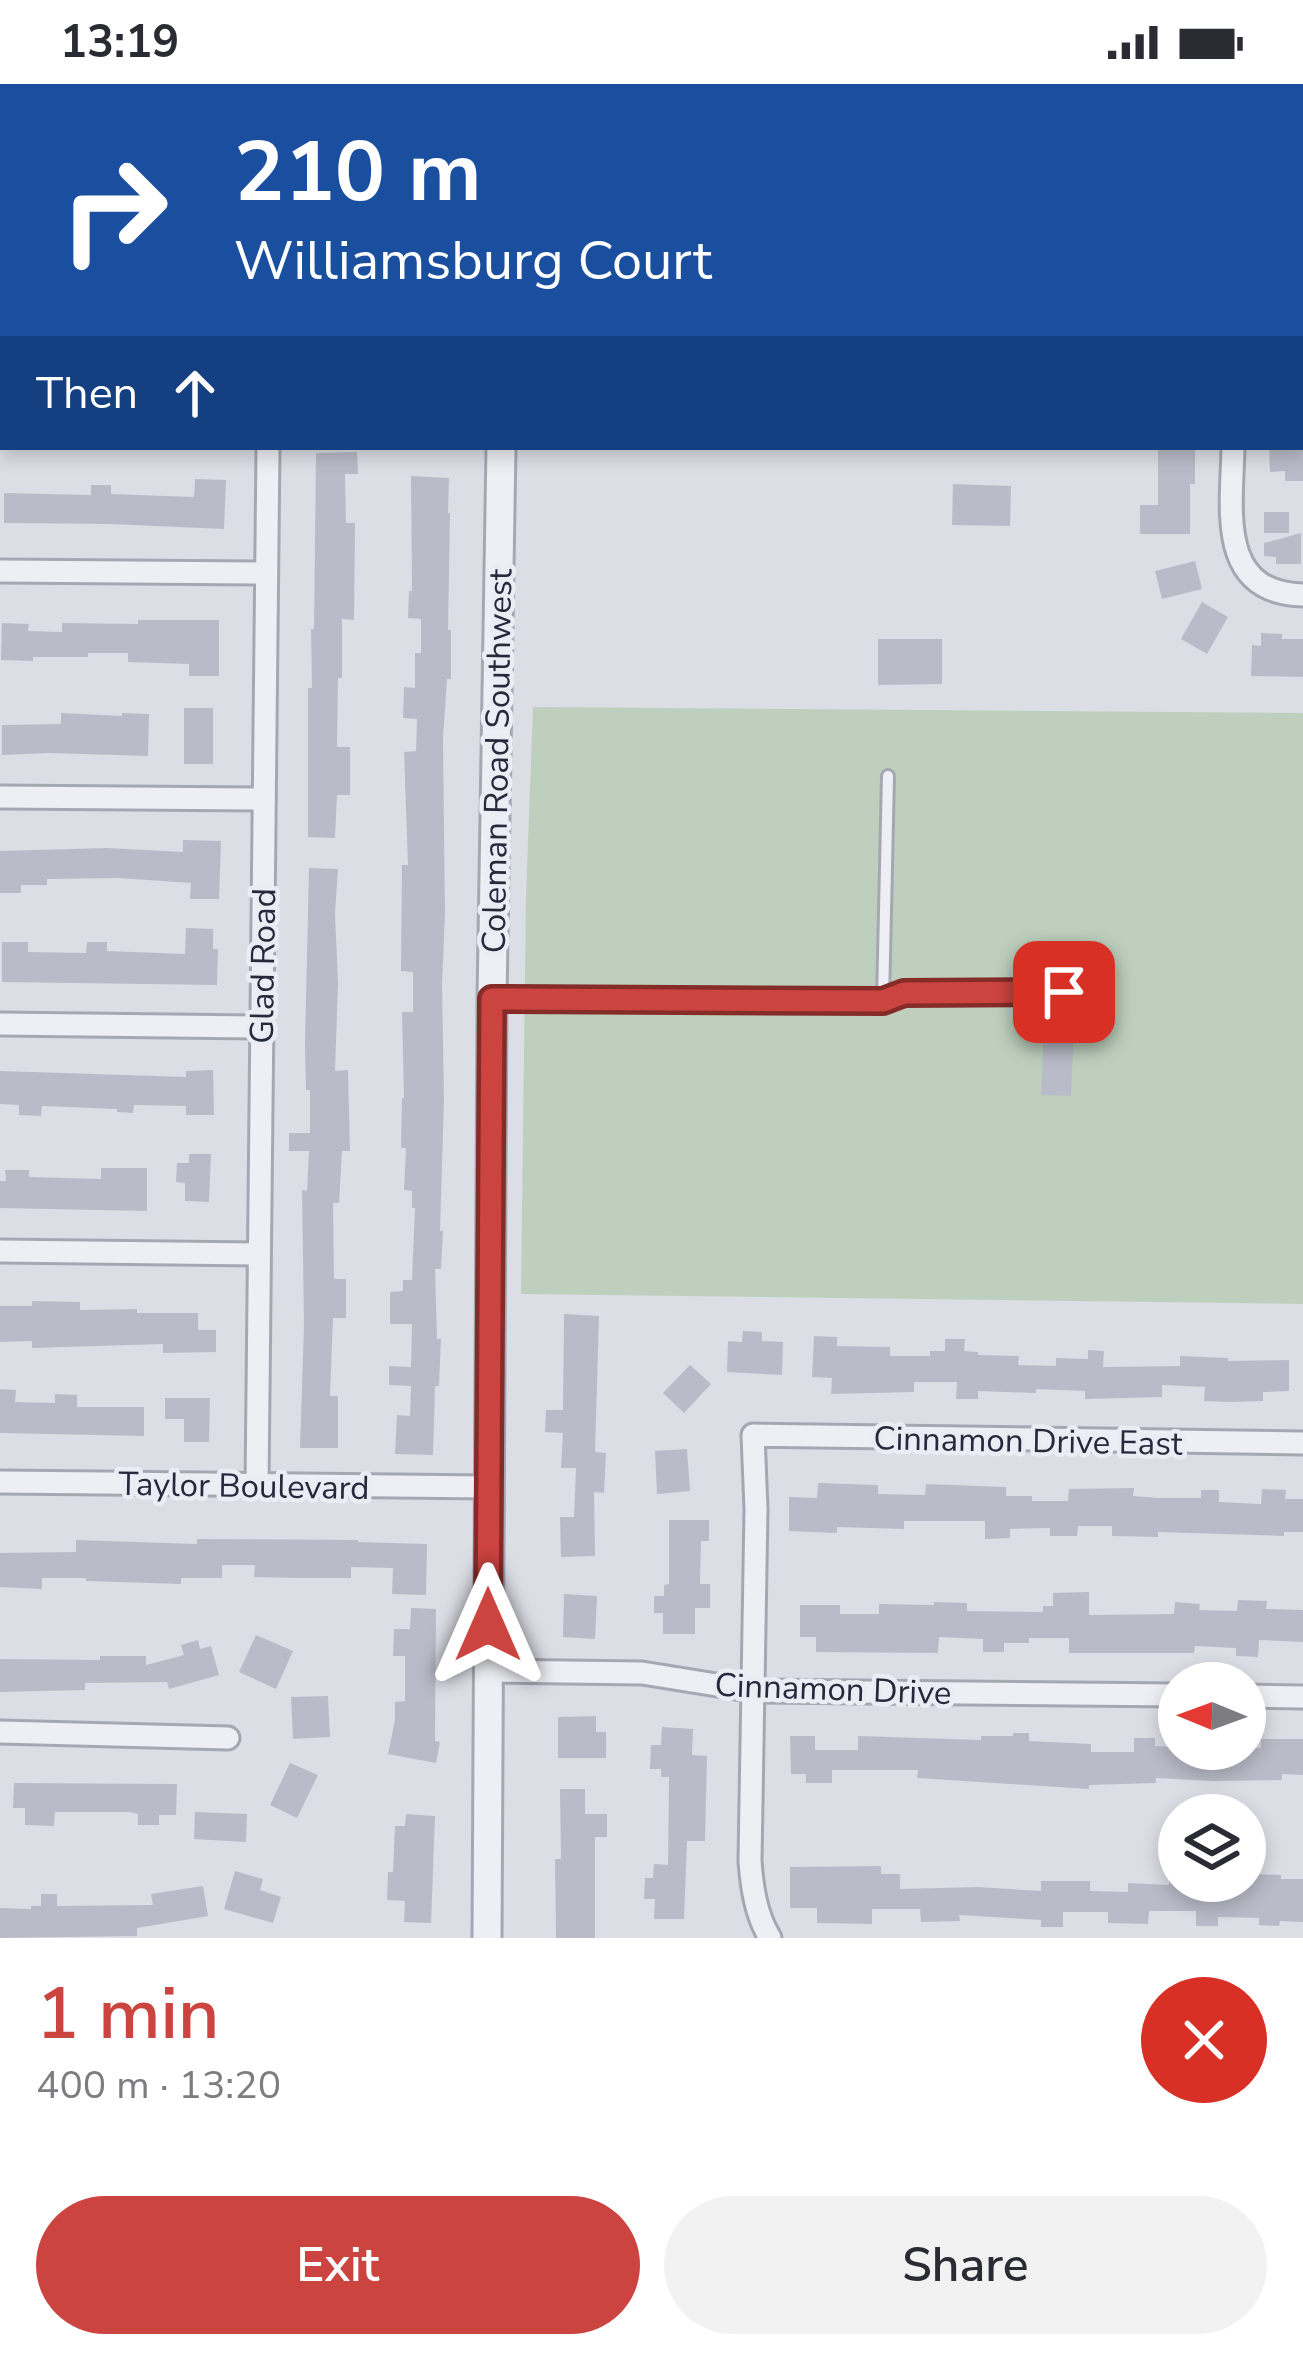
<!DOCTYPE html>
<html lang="en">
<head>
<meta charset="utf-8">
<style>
	:root { --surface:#fff; --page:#f2f2f3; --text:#2b2b33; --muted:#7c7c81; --accent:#cc443f }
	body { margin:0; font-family:"Nunito Sans",sans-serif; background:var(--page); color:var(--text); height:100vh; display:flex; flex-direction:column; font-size:45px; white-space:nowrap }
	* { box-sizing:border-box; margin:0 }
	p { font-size:39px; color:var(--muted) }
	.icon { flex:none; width:66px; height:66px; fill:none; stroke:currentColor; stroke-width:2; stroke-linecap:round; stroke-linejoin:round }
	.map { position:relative; height:1854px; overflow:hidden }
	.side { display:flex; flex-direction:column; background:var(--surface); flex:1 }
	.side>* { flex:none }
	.banner { position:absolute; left:0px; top:0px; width:1305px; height:366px; box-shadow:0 6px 18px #0003; background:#1a4fa0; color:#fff; overflow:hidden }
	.needle { width:78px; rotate:271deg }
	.tools { position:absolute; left:1158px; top:1578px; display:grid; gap:24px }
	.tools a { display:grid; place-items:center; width:108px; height:108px; border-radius:50%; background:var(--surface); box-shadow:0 6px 18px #0003; font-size:60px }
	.pin { position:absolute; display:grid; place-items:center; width:102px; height:102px; color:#fff; margin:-51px; border-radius:24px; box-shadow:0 6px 18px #0006 }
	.me { position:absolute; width:132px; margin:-66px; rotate:0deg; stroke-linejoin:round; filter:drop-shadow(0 0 9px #0008) }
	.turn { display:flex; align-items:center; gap:42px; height:252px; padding:0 36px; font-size:54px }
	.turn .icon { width:156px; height:156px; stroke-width:2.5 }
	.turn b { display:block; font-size:84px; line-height:102px }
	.then { display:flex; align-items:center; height:114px; padding:0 36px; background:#0003; gap:24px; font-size:45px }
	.round { display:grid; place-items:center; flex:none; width:126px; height:126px; border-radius:63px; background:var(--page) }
	.head { display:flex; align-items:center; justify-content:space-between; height:204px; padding:0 36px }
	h1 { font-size:72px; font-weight:600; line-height:90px; color:var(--accent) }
	.cta { display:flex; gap:24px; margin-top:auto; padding:24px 36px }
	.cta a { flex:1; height:138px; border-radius:72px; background:var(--accent); color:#fff; font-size:48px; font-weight:600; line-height:138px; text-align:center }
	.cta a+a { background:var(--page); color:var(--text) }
	.status { display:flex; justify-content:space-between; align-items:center; height:84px; padding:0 60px; background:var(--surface); direction:ltr }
	.status svg { height:33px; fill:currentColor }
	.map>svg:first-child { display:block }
	.green { fill:#bed0bd }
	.water { fill:#96a5c6 }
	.building { fill:#b9bcc8 }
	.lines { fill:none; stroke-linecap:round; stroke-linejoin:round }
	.service-casing { stroke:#a5a8b3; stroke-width:16 }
	.minor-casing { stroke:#a5a8b3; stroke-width:27 }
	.tertiary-casing { stroke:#a5a8b3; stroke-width:33 }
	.service { stroke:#eeeff4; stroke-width:10 }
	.minor { stroke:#eeeff4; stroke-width:21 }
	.tertiary { stroke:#eeeff4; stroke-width:27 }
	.route-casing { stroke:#852c29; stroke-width:30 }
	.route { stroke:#cc443f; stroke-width:21 }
	.labels { text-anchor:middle; stroke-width:9; stroke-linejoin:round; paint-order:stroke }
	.street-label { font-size:33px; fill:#262a3c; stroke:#ebedf4 }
</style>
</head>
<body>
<div class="status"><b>13:19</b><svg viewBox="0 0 49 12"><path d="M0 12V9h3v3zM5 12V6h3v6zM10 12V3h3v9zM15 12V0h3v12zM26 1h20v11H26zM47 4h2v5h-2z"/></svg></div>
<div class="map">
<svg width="1303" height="1854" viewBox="0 0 1303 1854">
	<rect width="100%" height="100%" fill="#dcdee6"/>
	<polygon class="green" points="533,623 1303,629 1303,1220 521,1210 526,812"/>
	<polygon class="water" points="107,0 296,0 296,3 108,3"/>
	<g class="building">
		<polygon points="1158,363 1195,363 1195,400 1190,400 1190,450 1140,450 1140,421 1158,421"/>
		<polygon points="1269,363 1303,363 1303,397 1285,397 1285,387 1270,388"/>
		<polygon points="357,368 358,390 345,390 346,439 355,439 354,536 342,535 342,594 338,594 337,663 350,663 350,711 337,711 335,754 308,753 308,604 312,604 311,545 314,545 316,369"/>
		<polygon points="411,392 449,394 448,429 450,429 448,546 451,546 451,595 447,595 443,654 445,830 442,899 444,1015 440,1147 443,1147 441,1185 435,1185 437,1255 441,1255 439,1302 435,1302 433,1371 395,1370 397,1331 410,1332 411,1302 389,1301 389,1282 411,1283 412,1240 390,1240 390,1208 403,1207 403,1196 412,1196 415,1124 412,1124 412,1107 404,1106 406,1064 401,1064 402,1014 404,1014 402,928 413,928 413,888 401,887 402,781 408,781 404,668 416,667 417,635 403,634 404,603 415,604 415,569 421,569 421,535 408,534 409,507 412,507"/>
		<polygon points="195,395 226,396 224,445 111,440 4,439 4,409 91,411 91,401 111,401 111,410 194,413"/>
		<polygon points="953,400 1011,402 1010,442 952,441"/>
		<rect x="1264" y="428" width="25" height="21"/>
		<polygon points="1301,449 1301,480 1276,480 1276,473 1264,472 1264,459"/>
		<polygon points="1195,477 1202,505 1162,515 1155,487"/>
		<polygon points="1202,518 1228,533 1207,570 1181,555"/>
		<polygon points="138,536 219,536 219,592 189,592 189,580 128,578 128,569 88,569 88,573 33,573 33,577 1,576 2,539 29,540 28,547 62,548 62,539 138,540"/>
		<polygon points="1261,549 1282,550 1282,555 1303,555 1303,593 1251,592 1252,561 1261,562"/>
		<polygon points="878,555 942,555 942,600 878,601"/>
		<rect x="184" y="624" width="29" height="56"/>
		<polygon points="61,629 122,632 122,629 149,630 148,672 49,669 2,671 2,641 61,640"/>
		<polygon points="183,756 221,757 219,815 190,815 191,799 118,794 47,795 47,801 21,801 21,809 0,809 0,767 107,764 183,768"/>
		<polygon points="309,784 338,785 335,830 338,899 335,987 348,986 350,1067 342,1067 339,1119 333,1119 334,1195 346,1195 346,1234 333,1234 330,1312 338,1312 338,1364 300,1364 304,1240 302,1106 307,1107 309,1067 289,1067 289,1049 310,1049 310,1006 306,1006 305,959"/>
		<polygon points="186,844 213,845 213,865 218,865 217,901 2,898 2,858 28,858 28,868 86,869 87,858 107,858 107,867 185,870"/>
		<polygon points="1044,942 1074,943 1071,1012 1041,1011"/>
		<polygon points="213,986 214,1031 186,1031 186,1022 134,1021 133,1029 117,1028 117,1025 42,1022 41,1032 19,1031 19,1021 0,1020 0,987 186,993 186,987"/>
		<polygon points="189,1070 211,1070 209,1118 185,1117 185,1099 176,1098 177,1079 189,1079"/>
		<polygon points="101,1084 147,1084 147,1127 0,1124 0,1097 6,1097 5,1086 29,1086 29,1093 101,1095"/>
		<polygon points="32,1217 80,1218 80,1226 137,1225 137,1229 198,1229 198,1246 216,1246 216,1268 163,1269 163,1260 32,1264 32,1257 0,1258 0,1222 32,1222"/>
		<polygon points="564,1230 599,1232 595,1368 606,1369 604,1409 594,1408 595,1472 561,1473 560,1433 574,1433 576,1384 561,1384 563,1349 545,1348 546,1326 563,1326"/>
		<polygon points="743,1247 762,1248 762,1257 783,1258 782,1291 727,1288 728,1257 742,1258"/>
		<polygon points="814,1252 837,1253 837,1262 890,1263 890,1272 930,1272 930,1267 945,1267 945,1255 965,1255 964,1267 978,1268 978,1271 1019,1272 1018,1281 1056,1282 1056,1274 1088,1275 1088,1266 1104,1267 1103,1283 1180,1282 1180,1272 1228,1274 1228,1277 1289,1276 1289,1307 1263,1308 1263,1317 1227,1318 1204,1317 1205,1303 1162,1301 1162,1313 1085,1315 1085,1307 1036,1305 1036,1309 978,1307 978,1315 956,1315 957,1298 914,1298 914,1308 831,1310 832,1294 812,1293"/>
		<polygon points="690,1281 711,1300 684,1329 663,1309"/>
		<polygon points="0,1305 16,1306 15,1318 55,1319 55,1310 77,1311 77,1323 144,1323 144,1352 0,1349"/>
		<polygon points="165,1314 210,1314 209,1358 184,1358 184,1335 165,1335"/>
		<polygon points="687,1365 690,1407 657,1410 655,1367"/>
		<polygon points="818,1399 878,1401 878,1410 925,1411 926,1400 1006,1403 1006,1412 1032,1412 1032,1417 1068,1417 1069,1405 1134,1404 1133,1412 1159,1414 1201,1414 1201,1406 1219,1406 1219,1418 1261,1420 1262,1405 1286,1406 1285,1415 1303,1415 1303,1448 1284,1448 1284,1452 1158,1448 1158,1453 1112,1452 1112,1442 1078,1442 1077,1452 1050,1452 1050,1444 1010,1445 1010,1454 985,1455 985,1437 904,1437 904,1445 837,1443 837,1449 789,1447 789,1413 817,1414"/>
		<polygon points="669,1436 709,1436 709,1457 701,1457 700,1500 710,1500 710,1524 695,1524 695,1550 663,1550 663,1529 654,1529 654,1512 664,1512 664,1501 669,1500"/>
		<polygon points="197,1455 358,1456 358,1458 427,1460 426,1511 392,1510 393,1484 351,1483 351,1494 297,1494 254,1493 255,1481 222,1481 222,1494 181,1494 181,1500 86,1497 86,1494 42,1494 42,1505 0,1503 0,1469 76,1468 76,1456 197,1460"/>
		<polygon points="1089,1508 1089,1531 1174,1530 1175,1518 1200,1520 1199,1526 1237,1527 1238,1516 1267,1517 1266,1525 1303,1526 1303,1558 1259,1556 1258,1573 1236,1572 1236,1564 1195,1562 1194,1569 1069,1569 1069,1554 1029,1554 1029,1559 1004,1559 1004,1568 983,1568 983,1555 939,1553 938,1569 816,1568 816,1553 800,1553 800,1521 840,1521 840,1530 879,1530 879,1520 934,1521 934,1518 967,1519 967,1527 1043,1528 1043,1522 1053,1522 1053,1509"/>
		<polygon points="564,1510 597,1512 595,1555 563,1553"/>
		<polygon points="411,1524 436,1525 435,1657 440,1658 436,1679 388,1670 395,1636 395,1618 405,1617 405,1572 393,1572 394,1545 410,1545"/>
		<polygon points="256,1551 293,1567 276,1605 239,1588"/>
		<polygon points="198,1556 200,1565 211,1562 219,1591 169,1605 167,1598 85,1599 85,1606 0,1608 0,1575 100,1576 100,1572 146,1572 146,1581 184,1571 181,1561"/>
		<polygon points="328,1612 330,1653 293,1655 291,1613"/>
		<polygon points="596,1632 596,1648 606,1648 606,1674 558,1674 558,1633"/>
		<polygon points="662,1643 693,1645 692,1671 707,1672 705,1757 687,1757 684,1835 654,1835 655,1815 644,1815 645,1794 653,1794 654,1780 668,1781 669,1693 661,1693 661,1685 650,1685 651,1661 661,1661"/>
		<polygon points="1013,1649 1029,1649 1029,1657 1091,1660 1091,1668 1134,1668 1134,1654 1155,1654 1155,1662 1236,1667 1236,1665 1261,1664 1261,1655 1303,1655 1303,1691 1282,1690 1282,1696 1212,1697 1156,1694 1156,1699 1089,1701 1089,1705 917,1694 918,1686 832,1686 832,1699 806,1699 806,1690 791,1690 790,1652 815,1652 815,1666 858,1666 858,1652 981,1656 981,1652 1013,1652"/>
		<polygon points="290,1679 318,1691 297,1734 270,1721"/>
		<polygon points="14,1699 177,1700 176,1731 159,1731 159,1741 138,1741 138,1730 130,1728 55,1728 54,1742 25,1741 25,1724 13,1724"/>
		<polygon points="560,1705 585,1705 585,1730 607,1730 607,1753 595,1753 595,1854 556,1854 555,1775 561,1775"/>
		<polygon points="195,1728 247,1730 246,1758 194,1755"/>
		<polygon points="406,1730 435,1732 431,1839 404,1838 405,1817 387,1816 388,1788 393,1788 395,1742 405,1742"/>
		<polygon points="881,1782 881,1790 900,1790 900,1805 978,1803 1041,1807 1041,1797 1090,1797 1090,1807 1128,1808 1128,1799 1169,1801 1169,1797 1218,1797 1218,1799 1253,1801 1253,1790 1281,1791 1281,1795 1303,1795 1303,1838 1280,1837 1279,1842 1259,1841 1259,1834 1218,1833 1218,1842 1196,1842 1196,1827 1149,1827 1148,1840 1108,1839 1108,1828 1063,1828 1063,1843 1041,1843 1041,1836 959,1831 960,1837 921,1838 920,1825 872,1825 872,1840 817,1839 817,1824 790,1824 790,1783"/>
		<polygon points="235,1787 263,1795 260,1806 281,1813 273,1839 224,1825"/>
		<polygon points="203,1802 208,1832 137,1844 137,1852 0,1854 0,1824 31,1825 31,1822 41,1822 41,1810 57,1810 57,1822 153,1821 151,1810"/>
	</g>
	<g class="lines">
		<g class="service-casing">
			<g id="service">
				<polyline points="493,915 883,917 903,909 1064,907"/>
				<polyline points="883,917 888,692"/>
			</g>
		</g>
		<g class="minor-casing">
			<g id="minor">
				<polyline points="1302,245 1303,246"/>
				<polyline points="0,255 3,255"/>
				<path d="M 1233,363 C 1232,424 1216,509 1303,511"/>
				<polyline points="0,487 266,489"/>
				<polyline points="0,713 264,715"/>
				<polyline points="0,940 261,943"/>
				<polyline points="0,1167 259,1170"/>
				<polyline points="0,1398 488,1403"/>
				<polyline points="257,1401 268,363"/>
				<polyline points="488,1587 642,1589 754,1607 1179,1611"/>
				<polyline points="1245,1612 1303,1613"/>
				<polyline points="0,1648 228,1654"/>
				<path d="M 770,1854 C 756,1831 752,1804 750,1777 L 756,1425 L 753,1351 L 1303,1359"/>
			</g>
		</g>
		<g class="tertiary-casing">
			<g id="tertiary">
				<polyline points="508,3 508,0"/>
				<polyline points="487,1854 492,915 501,363"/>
			</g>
		</g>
		<use href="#service" class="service"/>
		<use href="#minor" class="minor"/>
		<use href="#tertiary" class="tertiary"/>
	</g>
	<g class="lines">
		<g class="route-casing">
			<polyline id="route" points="488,1541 492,915 883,917 904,909 1064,908"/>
		</g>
		<use href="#route" class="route"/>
	</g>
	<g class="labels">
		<g class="street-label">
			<text transform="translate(496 677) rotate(-89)" y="12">Coleman Road Southwest</text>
			<text transform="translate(262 882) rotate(-89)" y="12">Glad Road</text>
			<text transform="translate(1028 1356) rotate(1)" y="12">Cinnamon Drive East</text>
			<text transform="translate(244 1401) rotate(1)" y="12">Taylor Boulevard</text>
			<text transform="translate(833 1604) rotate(2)" y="12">Cinnamon Drive</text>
		</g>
	</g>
</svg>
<div class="tools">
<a><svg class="needle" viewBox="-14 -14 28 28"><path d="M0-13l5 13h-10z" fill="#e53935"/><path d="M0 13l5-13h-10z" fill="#7c7c81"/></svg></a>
<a><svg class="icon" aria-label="layers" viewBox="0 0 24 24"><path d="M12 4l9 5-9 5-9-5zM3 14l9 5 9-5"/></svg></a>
</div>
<div class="pin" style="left:1064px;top:908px;background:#d93025"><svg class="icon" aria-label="arrive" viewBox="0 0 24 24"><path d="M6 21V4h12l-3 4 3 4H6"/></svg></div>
<svg class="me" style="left:488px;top:1541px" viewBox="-20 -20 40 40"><path d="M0-17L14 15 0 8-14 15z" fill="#cc443f" stroke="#fff" stroke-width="4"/></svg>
<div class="banner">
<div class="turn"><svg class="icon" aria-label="right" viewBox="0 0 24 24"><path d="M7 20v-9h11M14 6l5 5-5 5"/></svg><div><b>210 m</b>Williamsburg Court</div></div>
<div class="then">Then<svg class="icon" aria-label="ahead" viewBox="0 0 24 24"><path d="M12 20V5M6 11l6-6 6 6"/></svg></div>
</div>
</div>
<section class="side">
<div class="head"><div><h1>1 min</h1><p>400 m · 13:20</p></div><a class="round" style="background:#d93025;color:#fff"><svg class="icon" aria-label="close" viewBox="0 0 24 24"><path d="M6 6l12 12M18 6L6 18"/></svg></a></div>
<div class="cta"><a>Exit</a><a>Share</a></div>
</section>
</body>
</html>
